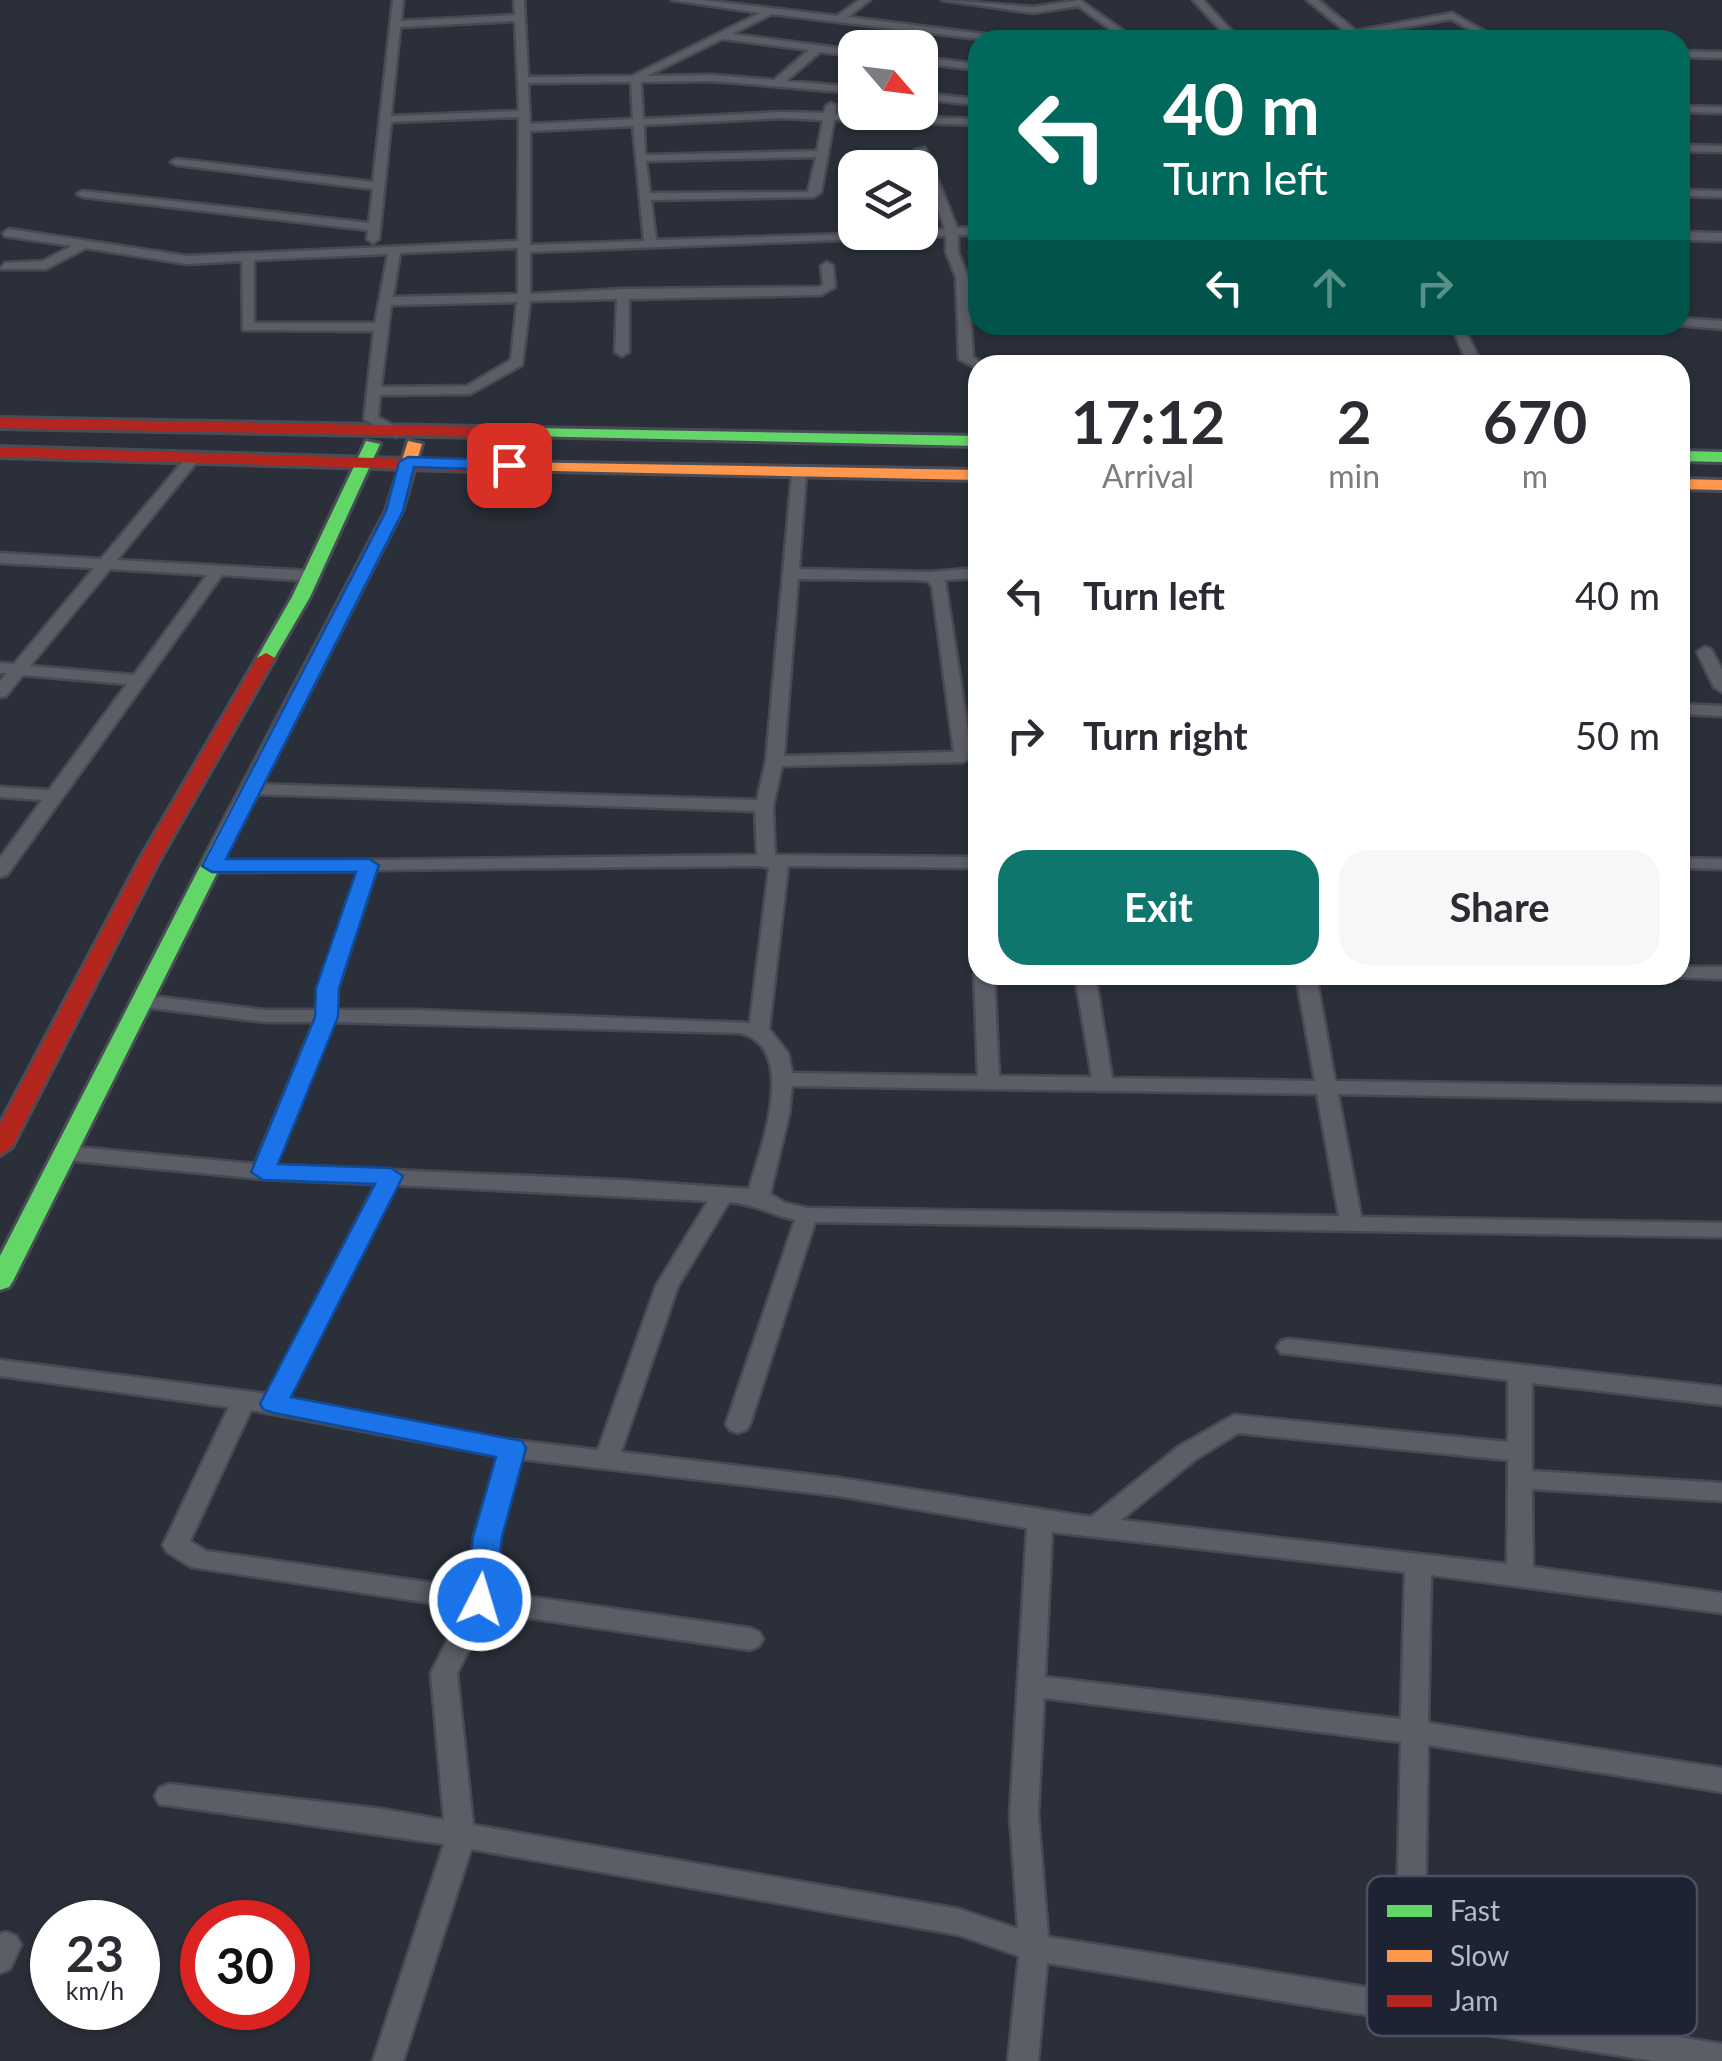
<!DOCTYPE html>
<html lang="en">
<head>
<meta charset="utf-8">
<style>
	:root { --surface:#fff; --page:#f7f7f7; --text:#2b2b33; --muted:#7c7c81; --accent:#0f766e }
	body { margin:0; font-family:Lato,sans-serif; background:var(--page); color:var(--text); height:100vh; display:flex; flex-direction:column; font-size:38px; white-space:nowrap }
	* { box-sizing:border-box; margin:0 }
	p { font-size:32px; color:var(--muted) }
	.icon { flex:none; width:55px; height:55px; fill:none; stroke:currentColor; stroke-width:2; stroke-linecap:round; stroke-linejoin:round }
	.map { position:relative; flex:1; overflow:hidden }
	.side { position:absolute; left:968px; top:355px; width:722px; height:630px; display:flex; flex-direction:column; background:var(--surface); border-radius:30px; box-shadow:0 2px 8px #0004 }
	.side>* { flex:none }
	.guide { position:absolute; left:968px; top:30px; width:722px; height:305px; border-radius:30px; box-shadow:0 2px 8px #0004; background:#00695c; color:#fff; overflow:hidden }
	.needle { width:65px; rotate:118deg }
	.fabs { position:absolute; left:838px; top:30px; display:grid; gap:20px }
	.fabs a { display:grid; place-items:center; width:100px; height:100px; border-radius:20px; background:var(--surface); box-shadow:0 2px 8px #0004; font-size:50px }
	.speed { position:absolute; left:30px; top:1900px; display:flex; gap:20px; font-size:50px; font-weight:700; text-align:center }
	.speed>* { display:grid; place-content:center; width:130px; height:130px; border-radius:50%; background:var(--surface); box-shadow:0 2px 8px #0004; line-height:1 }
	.speed small { font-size:25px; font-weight:400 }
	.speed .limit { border:15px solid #d22; background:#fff; color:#111 }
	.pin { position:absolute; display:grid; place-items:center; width:85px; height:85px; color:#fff; margin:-42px; border-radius:20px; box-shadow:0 5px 15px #0006 }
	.me { position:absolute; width:110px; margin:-55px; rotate:5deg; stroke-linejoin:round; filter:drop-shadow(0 0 8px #0008) }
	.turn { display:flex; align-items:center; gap:35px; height:210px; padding:0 30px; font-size:45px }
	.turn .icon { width:130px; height:130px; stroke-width:2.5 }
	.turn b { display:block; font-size:70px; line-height:85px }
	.lanes { display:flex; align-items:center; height:95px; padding:0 30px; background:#0003; justify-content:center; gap:50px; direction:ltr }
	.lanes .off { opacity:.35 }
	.eta { display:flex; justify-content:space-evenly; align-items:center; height:170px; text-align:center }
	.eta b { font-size:60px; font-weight:700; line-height:70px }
	.primary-button { display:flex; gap:20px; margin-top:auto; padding:20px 30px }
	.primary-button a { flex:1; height:115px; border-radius:30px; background:var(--accent); color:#fff; font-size:40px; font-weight:700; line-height:115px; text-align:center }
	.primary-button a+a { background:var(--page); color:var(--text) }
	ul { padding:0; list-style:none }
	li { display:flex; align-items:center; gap:30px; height:140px; padding:0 30px }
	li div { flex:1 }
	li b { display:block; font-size:38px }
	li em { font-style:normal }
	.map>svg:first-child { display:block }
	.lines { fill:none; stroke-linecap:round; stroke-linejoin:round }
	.street-casing { stroke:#474a52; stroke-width:5 }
	.fast-casing { stroke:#494c56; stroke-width:6 }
	.slow-casing { stroke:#494c56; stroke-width:6 }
	.jam-casing { stroke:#494c56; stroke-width:6 }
	.street { fill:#5b5e67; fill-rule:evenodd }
	.fast { fill:#63d668; fill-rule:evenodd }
	.slow { fill:#ff974d; fill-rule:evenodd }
	.jam { fill:#b3261e; fill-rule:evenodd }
	.route { fill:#1a73e8; stroke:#114b97; stroke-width:2.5 }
	.key { fill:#1e2334; stroke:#4b5061; stroke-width:2.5 }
	.key-label { font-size:28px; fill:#b5bac9 }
</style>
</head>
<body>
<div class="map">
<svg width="1722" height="2061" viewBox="0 0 1722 2061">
	<rect width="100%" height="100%" fill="#2b2f39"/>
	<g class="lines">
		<g class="street-casing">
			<g id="street">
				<path d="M 393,0 L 403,0 L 401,21 L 515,15 L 514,0 L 524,0 L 528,77 L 632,76 L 760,13 L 672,0 L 702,0 L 837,16 L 859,0 L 870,0 L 848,17 L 1017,38 L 1018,40 L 988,40 L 772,14 L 732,34 L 855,50 L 855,56 L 820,52 L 786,81 L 855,87 L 855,93 L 712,81 L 641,82 L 643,119 L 783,112 L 824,113 L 826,106 L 831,103 L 836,106 L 835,114 L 978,119 L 978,125 L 834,120 L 821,192 L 814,197 L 651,200 L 656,240 L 920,232 L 920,230 L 945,229 L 915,150 L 925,148 L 957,228 L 978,227 L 978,235 L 958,235 L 958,252 L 968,277 L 973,357 L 985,365 L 978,365 L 978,369 L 959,359 L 956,277 L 946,252 L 946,236 L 530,252 L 530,294 L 623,289 L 819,287 L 823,285 L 821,266 L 827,262 L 833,266 L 835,287 L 821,295 L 629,299 L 629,352 L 622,356 L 615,352 L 617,299 L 530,301 L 522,365 L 470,394 L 380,395 L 378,417 L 401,430 L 403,433 L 396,437 L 364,419 L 374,331 L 243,330 L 242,261 L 187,264 L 86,248 L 46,269 L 0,269 L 5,263 L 43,261 L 72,246 L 5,236 L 3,233 L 9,229 L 187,256 L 518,241 L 519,117 L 391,122 L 379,239 L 373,243 L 367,239 L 368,230 L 83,197 L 77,194 L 83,191 L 369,223 L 373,189 L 177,165 L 171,162 L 177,159 L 373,182 ZM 515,21 L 519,111 L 391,116 L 400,27 ZM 722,39 L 723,39 L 809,50 L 774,80 L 712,75 L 647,76 ZM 631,82 L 633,119 L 530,124 L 528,83 ZM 783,118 L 823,120 L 817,151 L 645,155 L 644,125 ZM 633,126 L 644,241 L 530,245 L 530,131 ZM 816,157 L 808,192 L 650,193 L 646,161 ZM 518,248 L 518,294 L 393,297 L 400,253 ZM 388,254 L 375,323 L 254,323 L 254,260 ZM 517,302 L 511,360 L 467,386 L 381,387 L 391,305 Z"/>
				<polygon points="942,0 1033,7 1080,0 1136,40 1125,40 1078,6 1033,13"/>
				<polygon points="1193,0 1203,0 1240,40 1230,40"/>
				<polygon points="1307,0 1318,0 1356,31 1452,13 1500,40 1488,40 1451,19 1362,35 1367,40 1356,40"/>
				<polygon points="1618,36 1624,40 1614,40"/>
				<polygon points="1680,51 1722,52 1722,58 1680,57"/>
				<polygon points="920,57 978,64 978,70 920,63"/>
				<polygon points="920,93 978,99 978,105 920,99"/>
				<polygon points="1680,106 1722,107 1722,113 1680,112"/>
				<polygon points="1680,145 1722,146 1722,152 1680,151"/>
				<polygon points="1680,190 1722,191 1722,197 1680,196"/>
				<polygon points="1680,232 1722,233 1722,241 1680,240"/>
				<polygon points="1680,318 1722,321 1722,329 1677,325 1680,325"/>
				<polygon points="1462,332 1468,336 1482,365 1468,365 1456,336"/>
				<path d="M 189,454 L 201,457 L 117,560 L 312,571 L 320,576 L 312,581 L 222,575 L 7,875 L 0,877 L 0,858 L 42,800 L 0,797 L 0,787 L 49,790 L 127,684 L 23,675 L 6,696 L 0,697 L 0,681 L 7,673 L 0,673 L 0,663 L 14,664 L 94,568 L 0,563 L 0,553 L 101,559 ZM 110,569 L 207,575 L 134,675 L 30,666 Z"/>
				<path d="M 799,470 L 806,474 L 799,569 L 931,572 L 978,568 L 978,578 L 945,580 L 972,757 L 963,762 L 782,766 L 773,806 L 775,855 L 978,857 L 978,868 L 788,866 L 769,1029 L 788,1053 L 792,1073 L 978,1076 L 974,975 L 978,971 L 978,975 L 994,975 L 999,1076 L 1092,1077 L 1075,975 L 1095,975 L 1112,1078 L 1315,1081 L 1296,975 L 1316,975 L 1335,1081 L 1722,1087 L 1722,1101 L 1338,1094 L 1361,1217 L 1722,1223 L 1722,1237 L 815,1222 L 750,1424 L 746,1430 L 738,1433 L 730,1430 L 726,1424 L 795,1220 C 769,1214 755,1204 729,1202 L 678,1286 L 621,1452 L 839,1478 L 1091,1517 L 1178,1447 L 1234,1415 L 1508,1442 L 1508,1380 L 1281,1353 L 1277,1347 L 1281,1341 L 1289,1339 L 1722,1387 L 1722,1405 L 1532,1383 L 1532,1471 L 1722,1483 L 1722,1501 L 1532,1489 L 1533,1567 L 1722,1593 L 1722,1613 L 1431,1575 L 1428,1723 L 1722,1768 L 1722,1792 L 1428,1745 L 1425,1913 L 1419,1996 L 1722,2044 L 1722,2061 L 1653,2061 L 1409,2022 L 1403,2024 L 1392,2019 L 1047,1963 L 1038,2061 L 1008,2061 L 1019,1956 L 959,1935 L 471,1849 L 403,2061 L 373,2061 L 444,1844 L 159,1804 L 155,1796 L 159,1788 L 169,1784 L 382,1809 L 444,1820 L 431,1673 L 464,1608 L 191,1567 L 167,1552 L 163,1545 L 229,1407 L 0,1376 L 0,1360 L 267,1394 L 376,1184 L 263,1179 L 65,1160 L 54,1153 L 65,1146 L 255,1164 L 314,1022 L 265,1022 L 143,1007 L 133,1001 L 143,995 L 265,1010 L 317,1010 L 318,988 L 358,871 L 212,872 L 203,866 L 206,862 L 757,855 L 755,811 L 251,794 L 242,789 L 251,784 L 757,800 L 766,761 L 792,474 ZM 798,579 L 914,580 L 927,581 L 932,586 L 954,752 L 784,756 ZM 759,866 L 769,868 L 750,1023 L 417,1010 L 336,1010 L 338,988 L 376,870 ZM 334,1022 L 740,1033 C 800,1047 760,1150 749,1189 L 620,1180 L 276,1165 ZM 792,1086 L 1317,1094 L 1339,1216 L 807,1208 L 785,1203 L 770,1194 L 789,1115 ZM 397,1185 L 708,1201 L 656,1286 L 598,1450 L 479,1436 L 289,1398 ZM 251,1410 L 498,1456 L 474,1537 L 469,1588 L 206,1551 L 190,1541 ZM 1238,1433 L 1508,1460 L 1507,1564 L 1121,1520 L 1196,1459 ZM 521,1459 L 839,1496 L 1027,1528 L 1010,1815 L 1018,1929 L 959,1909 L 473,1825 L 457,1673 L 488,1612 L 750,1650 L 759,1646 L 763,1639 L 759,1632 L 750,1628 L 495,1592 L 500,1537 ZM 1052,1532 L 1405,1572 L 1401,1719 L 1045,1677 ZM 1044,1698 L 1401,1742 L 1397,1913 L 1390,1991 L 1048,1937 L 1038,1815 Z"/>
				<polygon points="1705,647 1711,649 1722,670 1722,692 1714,687 1697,652"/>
				<polygon points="1680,704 1722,706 1722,716 1680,714"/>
				<polygon points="1680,858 1722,859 1722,869 1680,868"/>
				<polygon points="1680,967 1722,967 1722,979 1673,977 1672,975 1680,975"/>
				<polygon points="6,1932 16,1936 21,1945 10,1969 0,1973 0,1934"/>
			</g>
		</g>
		<g class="fast-casing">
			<g id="fast">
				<polygon points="531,428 978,436 978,446 525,436 525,430"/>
				<polygon points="366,441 380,444 310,597 272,662 260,662 257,658 292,597"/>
				<polygon points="1680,451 1722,452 1722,462 1680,461"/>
				<polygon points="219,843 229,849 13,1281 9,1287 0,1290 0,1256 209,849"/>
			</g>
		</g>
		<g class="slow-casing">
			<g id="slow">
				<polygon points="408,441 422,444 402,511 229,849 226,853 212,853 209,849 386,511"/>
				<polygon points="510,462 978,470 978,480 504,470 504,464"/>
				<polygon points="1680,479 1722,480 1722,490 1680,489"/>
			</g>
		</g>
		<g class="jam-casing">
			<g id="jam">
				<polygon points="0,418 531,428 539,433 531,438 0,428"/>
				<polygon points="0,447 510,462 518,467 510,472 0,457"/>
				<polygon points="266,653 275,658 160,859 12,1147 0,1155 0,1124 140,859 257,658"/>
			</g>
		</g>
		<use href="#street" class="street"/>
		<use href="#fast" class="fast"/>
		<use href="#slow" class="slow"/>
		<use href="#jam" class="jam"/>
	</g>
	<polygon class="route" points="408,457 509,460 517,465 509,470 414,467 403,511 226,859 369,859 379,865 339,988 338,1017 278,1164 391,1168 403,1176 291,1397 522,1441 526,1448 502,1537 495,1600 491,1608 480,1612 470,1608 466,1600 473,1537 496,1457 274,1413 264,1410 260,1404 375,1184 263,1180 251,1172 315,1017 316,988 356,872 212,872 202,866 386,511 399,462"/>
	<rect x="1367" y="1876" width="330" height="160" rx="15" class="key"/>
	<rect x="1387" y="1905" width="45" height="12" fill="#63d668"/>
	<rect x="1387" y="1950" width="45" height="12" fill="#ff974d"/>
	<rect x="1387" y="1995" width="45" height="12" fill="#b3261e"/>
	<g class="key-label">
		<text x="1450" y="1921">Fast</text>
		<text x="1450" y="1966">Slow</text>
		<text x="1450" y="2011">Jam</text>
	</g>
</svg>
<div class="fabs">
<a><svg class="needle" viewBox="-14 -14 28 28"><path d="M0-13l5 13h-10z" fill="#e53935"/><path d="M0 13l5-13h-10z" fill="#7c7c81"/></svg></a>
<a><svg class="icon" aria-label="layers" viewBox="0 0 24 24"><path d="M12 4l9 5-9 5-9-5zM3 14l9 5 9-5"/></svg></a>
</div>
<div class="speed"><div>23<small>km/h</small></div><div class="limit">30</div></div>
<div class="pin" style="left:509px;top:465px;background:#d93025"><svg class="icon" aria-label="arrive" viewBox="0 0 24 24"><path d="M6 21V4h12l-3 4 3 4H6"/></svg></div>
<svg class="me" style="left:480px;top:1600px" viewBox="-20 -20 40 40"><circle r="17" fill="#1a73e8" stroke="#fff" stroke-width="3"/><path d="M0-11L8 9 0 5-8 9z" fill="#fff"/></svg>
<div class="guide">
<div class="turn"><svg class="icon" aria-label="left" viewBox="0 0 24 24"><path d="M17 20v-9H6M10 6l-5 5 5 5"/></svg><div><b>40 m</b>Turn left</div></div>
<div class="lanes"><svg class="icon" aria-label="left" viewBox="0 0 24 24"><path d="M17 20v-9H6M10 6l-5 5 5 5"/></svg><svg class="icon off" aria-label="ahead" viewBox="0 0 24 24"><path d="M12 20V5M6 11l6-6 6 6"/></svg><svg class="icon off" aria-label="right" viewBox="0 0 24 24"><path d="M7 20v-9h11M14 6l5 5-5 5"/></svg></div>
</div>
<section class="side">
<div class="eta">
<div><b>17:12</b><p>Arrival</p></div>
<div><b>2</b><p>min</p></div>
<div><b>670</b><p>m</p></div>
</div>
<ul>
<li><svg class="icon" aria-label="left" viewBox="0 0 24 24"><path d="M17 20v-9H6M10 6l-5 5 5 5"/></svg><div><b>Turn left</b></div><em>40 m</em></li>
<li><svg class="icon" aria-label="right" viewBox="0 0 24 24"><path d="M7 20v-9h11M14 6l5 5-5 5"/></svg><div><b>Turn right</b></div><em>50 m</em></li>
</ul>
<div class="primary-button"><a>Exit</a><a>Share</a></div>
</section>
</div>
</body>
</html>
